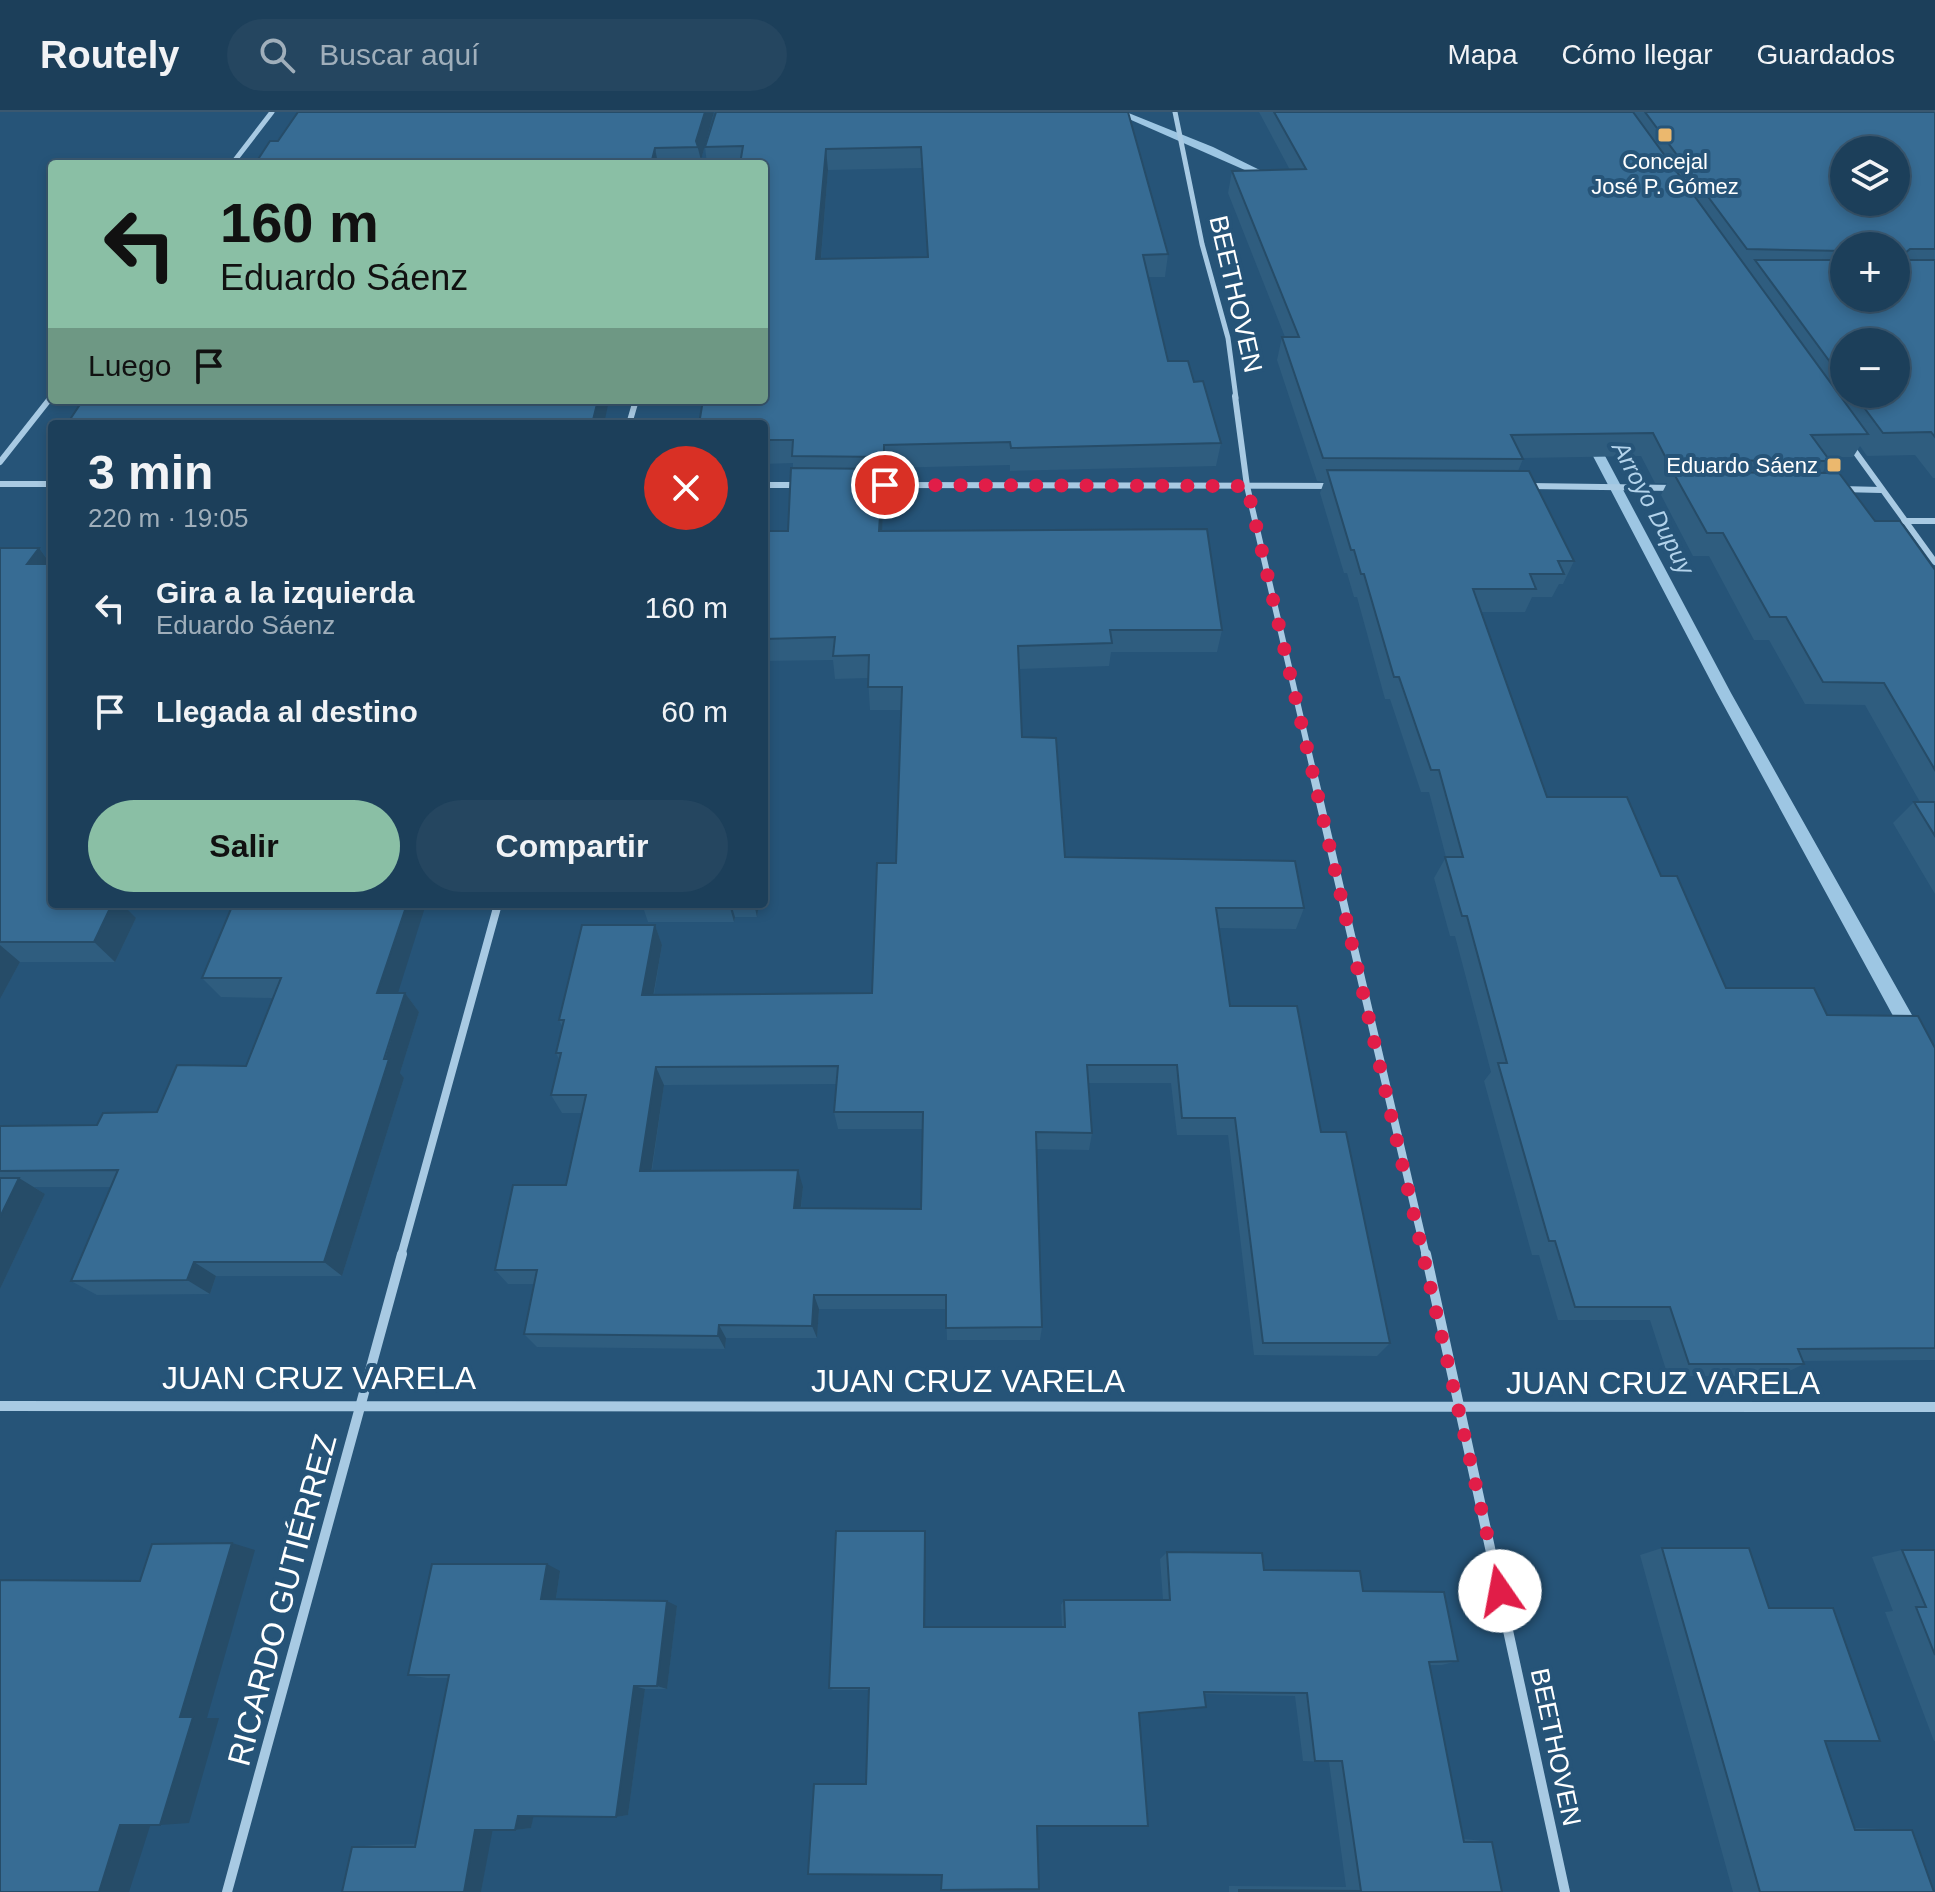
<!DOCTYPE html>
<html lang="es">
<head>
<meta charset="utf-8">
<style>
	:root { --surface:#1c3f5a; --page:#254660; --text:#f1f3f6; --muted:#a0afbb; --line:#3a5870; --accent:#8abfa5 }
	body { margin:0; font-family:Helvetica,sans-serif; background:var(--page); color:var(--text); height:100vh; display:flex; flex-direction:column; font-size:30px; white-space:nowrap }
	* { box-sizing:border-box; margin:0 }
	p { font-size:26px; color:var(--muted) }
	.icon { flex:none; width:44px; height:44px; fill:none; stroke:currentColor; stroke-width:2; stroke-linecap:round; stroke-linejoin:round }
	.map { position:relative; flex:1; overflow:hidden }
	.details { position:absolute; left:48px; top:308px; width:720px; height:488px; display:flex; flex-direction:column; background:var(--surface); border-radius:8px; box-shadow:0 4px 12px #0003,0 0 0 2px var(--line) }
	.details>* { flex:none }
	.banner { position:absolute; left:48px; top:48px; width:720px; height:244px; border-radius:8px; box-shadow:0 4px 12px #0003,0 0 0 2px var(--line); background:#8abfa5; color:#111; overflow:hidden }
	.tools { position:absolute; left:1830px; top:24px; display:grid; gap:16px }
	.tools a { display:grid; place-items:center; width:80px; height:80px; border-radius:50%; background:var(--surface); box-shadow:0 4px 12px #0003,0 0 0 2px var(--line); font-size:40px }
	.pin { position:absolute; display:grid; place-items:center; width:68px; height:68px; color:#fff; margin:-34px; border:4px solid #fff; border-radius:50%; box-shadow:0 2px 8px #0007 }
	.me { position:absolute; width:88px; margin:-44px; rotate:348deg; stroke-linejoin:round; filter:drop-shadow(0 0 6px #0008) }
	.turn { display:flex; align-items:center; gap:28px; height:168px; padding:0 40px; font-size:36px }
	.turn .icon { width:104px; height:104px; stroke-width:2.5 }
	.turn b { display:block; font-size:56px; line-height:68px }
	.then { display:flex; align-items:center; height:76px; padding:0 40px; background:#0003; gap:16px; font-size:30px }
	.round { display:grid; place-items:center; flex:none; width:84px; height:84px; border-radius:42px; background:var(--page) }
	.overview { display:flex; align-items:center; justify-content:space-between; height:136px; padding:0 40px }
	h1 { font-size:48px; font-weight:700; line-height:60px }
	.button { display:flex; gap:16px; margin-top:auto; padding:16px 40px }
	.button a { flex:1; height:92px; border-radius:48px; background:var(--accent); color:#111; font-size:32px; font-weight:700; line-height:92px; text-align:center }
	.button a+a { background:var(--page); color:var(--text) }
	ul { padding:0; list-style:none }
	li { display:flex; align-items:center; gap:24px; height:104px; padding:0 40px }
	li div { flex:1 }
	li b { display:block; font-size:30px }
	li em { font-style:normal }
	header { display:flex; align-items:center; gap:48px; box-sizing:border-box; height:112px; padding:0 40px; background:var(--surface); border-bottom:2px solid var(--line) }
	header strong { font-size:38px }
	nav { display:flex; gap:44px; margin-inline-start:auto; font-size:28px }
	.search { width:560px; height:72px; background:var(--page); display:flex; align-items:center; gap:20px; box-sizing:border-box; padding:0 28px; border-radius:44px; color:var(--muted); font-size:30px }
	.map>svg:first-child { display:block }
	.lines { fill:none; stroke-linecap:round; stroke-linejoin:round }
	.stream { fill:#9dc6e3; fill-rule:evenodd }
	.street-far3 { stroke:#a8cae3; stroke-width:5 }
	.street-far2 { stroke:#a8cae3; stroke-width:6 }
	.street-far1 { stroke:#a8cae3; stroke-width:8 }
	.street { stroke:#a8cae3; stroke-width:10 }
	.wall { fill:#2f5d7f; fill-rule:evenodd }
	.shaded-wall { fill:#264c68 }
	.building { fill:#376c94; stroke:#264c68; stroke-width:2; fill-rule:evenodd }
	.route { stroke:#e11d48; stroke-width:14; stroke-dasharray:0 25.2 }
	.poi-dot { fill:#ebb86e; stroke:#265478; stroke-width:3 }
	.labels { text-anchor:middle; stroke-width:8; stroke-linejoin:round; paint-order:stroke }
	.far-poi-label { font-size:22px; fill:#fff; stroke:#265478 }
	.far-water-label { font-size:24px; font-style:italic; fill:#b3d3eb; stroke:#265478 }
	.street-label { font-size:26px; fill:#fff; stroke:#265478 }
	.near-street-label { font-size:32px; fill:#fff; stroke:#265478 }
</style>
</head>
<body>
<header>
<strong>Routely</strong>
<div class="search"><svg class="icon" aria-label="search" viewBox="0 0 24 24"><circle cx="10" cy="10" r="6"/><path d="M15 15l6 6"/></svg>Buscar aquí</div>
<nav><a>Mapa</a><a>Cómo llegar</a><a>Guardados</a></nav>
</header>
<div class="map">
<svg width="1935" height="1780" viewBox="0 0 1935 1780">
	<rect width="100%" height="100%" fill="#265478"/>
	<g class="lines">
		<g class="stream">
			<polygon points="1113,0 1126,0 1213,35 1282,69 1274,71"/>
			<polygon points="1589,321 1595,325 1731,581 1935,944 1935,970 1928,968 1717,581 1583,325"/>
		</g>
		<g class="street-far3">
			<polyline points="1175,0 1202,132 1228,226 1236,286"/>
			<polyline points="232,52 272,0"/>
			<polyline points="50,286 52,283"/>
		</g>
		<g class="street-far2">
			<polyline points="1235,284 1247,374 1313,658"/>
			<polyline points="629,312 636,288"/>
			<polyline points="1851,334 1935,450"/>
			<polyline points="0,350 52,284"/>
			<polyline points="0,372 52,372"/>
			<polyline points="764,373 799,373"/>
			<polyline points="877,373 1331,374"/>
			<polyline points="1529,374 1675,376"/>
			<polyline points="1841,377 1881,378"/>
			<polyline points="1904,409 1935,409"/>
		</g>
		<g class="street-far1">
			<polyline points="1312,656 1426,1144"/>
			<polyline points="401,1144 498,792"/>
		</g>
		<g class="street">
			<polyline points="1426,1142 1565,1780"/>
			<polyline points="0,1294 1935,1295"/>
			<polyline points="227,1780 402,1142"/>
		</g>
	</g>
	<g class="wall">
		<polygon points="714,0 701,48 701,52 255,52"/>
		<path d="M 1128,0 L 1168,142 L 1165,165 L 1148,165 L 1168,249 L 1194,270 L 1221,331 L 1216,354 L 1010,359 L 1010,353 L 886,356 L 885,368 L 884,368 L 884,380 L 882,419 L 1222,518 L 1217,540 L 1111,540 L 1109,554 L 1019,557 L 1022,625 L 1065,745 L 1304,796 L 1296,817 L 1219,816 L 1230,894 L 1321,1020 L 1390,1231 L 1377,1244 L 1254,1243 L 1228,1023 L 1177,1023 L 1171,971 L 1089,971 L 1092,1021 L 1089,1038 L 1036,1037 L 1042,1215 L 1040,1228 L 947,1228 L 946,1197 L 819,1197 L 817,1226 L 726,1226 L 725,1237 L 537,1235 L 524,1222 L 534,1172 L 508,1172 L 495,1158 L 566,1073 L 582,1001 L 562,1001 L 551,983 L 559,947 L 556,941 L 562,914 L 559,908 L 655,813 L 662,833 L 654,883 L 872,881 L 896,751 L 901,598 L 870,598 L 868,566 L 835,567 L 833,548 L 764,549 L 764,419 L 788,419 L 793,356 L 793,351 L 764,352 L 764,52 L 707,52 L 705,35 ZM 922,56 L 928,145 L 821,147 L 828,58 ZM 836,972 L 834,1000 L 838,1017 L 923,1017 L 921,1097 L 801,1096 L 803,1075 L 652,1059 L 664,973 Z"/>
		<path d="M 1259,0 L 1935,0 L 1935,366 L 1933,366 L 1915,343 L 1867,344 L 1860,334 L 1853,345 L 1827,345 L 1830,349 L 1822,361 L 1875,409 L 1935,458 L 1935,782 L 1893,711 L 1914,690 L 1920,690 L 1865,593 L 1805,592 L 1769,528 L 1754,528 L 1709,444 L 1693,444 L 1661,383 L 1667,371 L 1655,371 L 1641,344 L 1522,346 L 1523,347 L 1518,359 L 1574,449 L 1563,472 L 1559,472 L 1552,485 L 1532,485 L 1525,500 L 1481,500 L 1547,685 L 1661,764 L 1726,876 L 1827,903 L 1935,936 L 1935,1248 L 1802,1249 L 1804,1252 L 1779,1264 L 1668,1264 L 1650,1208 L 1558,1208 L 1539,1143 L 1532,1143 L 1484,969 L 1491,960 L 1455,824 L 1450,824 L 1434,766 L 1446,745 L 1429,680 L 1421,680 L 1390,587 L 1385,587 L 1357,485 L 1354,485 L 1347,461 L 1344,461 L 1320,381 L 1324,370 L 1317,369 L 1277,248 L 1282,225 L 1285,225 L 1228,81 L 1232,59 L 1290,58 ZM 1844,134 L 1896,134 L 1844,186 ZM 1844,230 L 1896,282 L 1844,282 Z"/>
		<polygon points="0,436 39,436 51,452 52,792 136,806 115,850 20,850 0,887"/>
		<polygon points="233,792 398,881 405,881 419,900 400,961 404,966 342,1164 216,1164 210,1182 97,1183 71,1169 111,1075 34,1075 45,1082 0,1177 0,1013 97,1013 157,1000 246,954 273,886 221,885 202,866"/>
		<polygon points="642,792 759,792 757,805 735,805 734,810 648,810"/>
		<polygon points="925,1419 926,1427 925,1515 1062,1515 1061,1493 1064,1488 1163,1488 1160,1447 1167,1440 1264,1458 1363,1479 1458,1549 1442,1553 1430,1553 1464,1727 1492,1730 1502,1780 1229,1780 1229,1774 1346,1775 1329,1650 1303,1649 1295,1584 1204,1582 1206,1595 1197,1597 1139,1602 1037,1714 942,1763 866,1671 869,1578 833,1578 829,1576"/>
		<polygon points="1662,1436 1769,1496 1880,1629 1825,1630 1855,1716 1912,1718 1934,1780 1733,1780 1640,1443"/>
		<polygon points="1902,1438 1935,1438 1935,1629 1934,1629 1885,1500 1893,1499 1872,1445"/>
		<polygon points="560,1459 556,1487 677,1494 667,1577 645,1577 628,1703 616,1705 533,1704 531,1716 515,1718 492,1718 481,1780 352,1735 375,1733 415,1732 449,1566 427,1566 408,1563"/>
	</g>
	<g class="shaded-wall">
		<polygon points="705,0 714,0 701,48 696,29"/>
		<polygon points="655,36 658,52 651,52"/>
		<polygon points="826,37 828,58 819,169 816,147"/>
		<polygon points="598,288 609,288 604,312 592,312"/>
		<polygon points="884,333 886,356 885,368 884,345"/>
		<polygon points="883,357 884,380 881,442 879,419"/>
		<polygon points="39,436 52,454 27,452"/>
		<polygon points="764,693 768,713 764,749"/>
		<polygon points="112,792 122,792 136,806 115,850 94,830"/>
		<polygon points="407,792 426,792 392,900 377,881"/>
		<polygon points="729,792 731,792 735,805 734,810"/>
		<polygon points="754,792 759,792 757,805"/>
		<polygon points="655,813 662,833 650,902 642,883"/>
		<polygon points="0,833 20,850 0,887"/>
		<polygon points="405,881 419,900 400,961 404,966 342,1164 324,1150"/>
		<polygon points="656,955 664,973 649,1075 640,1059"/>
		<polygon points="798,1058 803,1075 799,1111 794,1096"/>
		<polygon points="19,1066 45,1082 0,1177 0,1105"/>
		<polygon points="194,1150 216,1164 210,1182 187,1168"/>
		<polygon points="814,1183 819,1197 817,1226 812,1214"/>
		<polygon points="719,1213 726,1226 725,1237 718,1224"/>
		<polygon points="925,1419 926,1427 925,1520 924,1515"/>
		<polygon points="232,1431 255,1438 207,1606 219,1606 189,1711 160,1713 180,1605"/>
		<polygon points="547,1452 560,1459 555,1493 541,1487"/>
		<polygon points="667,1489 677,1494 667,1577 657,1574"/>
		<polygon points="634,1574 645,1577 628,1703 616,1705"/>
		<polygon points="534,1702 531,1716 515,1718 518,1704"/>
		<polygon points="151,1711 129,1780 99,1780 120,1713"/>
		<polygon points="493,1716 481,1780 464,1780 475,1718"/>
	</g>
	<g class="building">
		<polygon points="298,0 705,0 696,29 698,35 655,36 651,52 255,52 270,29 278,29"/>
		<path d="M 716,0 L 1128,0 L 1168,142 L 1143,143 L 1168,249 L 1188,249 L 1194,270 L 1203,269 L 1221,331 L 1011,336 L 1010,330 L 884,333 L 884,345 L 792,344 L 793,328 L 764,328 L 764,312 L 699,312 L 703,288 L 764,288 L 764,90 L 766,70 L 764,70 L 764,52 L 740,52 L 743,34 L 705,35 ZM 921,35 L 928,145 L 816,147 L 826,37 Z"/>
		<polygon points="1274,0 1633,0 1868,322 1811,323 1830,349 1667,348 1653,321 1511,323 1523,347 1323,346 1282,225 1299,225 1232,59 1306,57"/>
		<path d="M 1645,0 L 1935,0 L 1935,137 L 1910,137 L 1904,142 L 1909,148 L 1935,148 L 1935,325 L 1931,320 L 1883,321 L 1854,282 L 1896,282 L 1896,230 L 1844,230 L 1844,269 L 1755,148 L 1844,148 L 1844,186 L 1896,186 L 1896,134 L 1844,134 L 1844,139 L 1747,137 ZM 1844,38 L 1896,38 L 1896,90 L 1844,90 Z"/>
		<polygon points="83,288 598,288 592,312 67,312"/>
		<path d="M 791,356 L 883,357 L 879,419 L 1207,417 L 1222,518 L 1110,518 L 1112,531 L 1018,534 L 1022,625 L 1056,626 L 1065,745 L 1295,749 L 1304,796 L 1216,796 L 1230,894 L 1297,894 L 1321,1020 L 1346,1020 L 1390,1231 L 1263,1231 L 1235,1006 L 1182,1006 L 1177,953 L 1087,953 L 1092,1021 L 1036,1020 L 1042,1215 L 946,1216 L 946,1183 L 814,1183 L 812,1214 L 719,1213 L 718,1224 L 524,1222 L 537,1158 L 495,1158 L 513,1073 L 566,1073 L 586,983 L 551,983 L 561,941 L 556,941 L 564,908 L 559,908 L 582,813 L 655,813 L 642,883 L 872,881 L 877,751 L 896,751 L 902,575 L 868,575 L 869,543 L 833,544 L 835,525 L 764,527 L 764,419 L 788,419 ZM 838,954 L 834,1000 L 923,1000 L 921,1097 L 794,1096 L 798,1058 L 640,1059 L 656,955 Z"/>
		<polygon points="1327,358 1529,359 1574,449 1558,449 1564,462 1530,462 1536,477 1473,477 1547,685 1627,685 1661,764 1677,764 1726,876 1814,876 1827,903 1918,904 1935,936 1935,1236 1798,1237 1804,1252 1689,1252 1670,1195 1575,1195 1555,1129 1549,1129 1498,951 1507,951 1467,804 1462,804 1445,745 1463,745 1439,658 1431,658 1399,565 1394,565 1364,462 1361,462 1354,438 1351,438"/>
		<polygon points="1673,360 1839,361 1875,409 1900,409 1935,458 1935,658 1884,571 1823,570 1786,505 1770,505 1723,421 1707,421"/>
		<polygon points="0,436 39,436 27,452 52,452 52,792 112,792 94,830 0,830"/>
		<polygon points="1914,690 1935,690 1935,724"/>
		<polygon points="233,792 407,792 377,881 405,881 384,947 389,947 324,1150 194,1150 187,1168 71,1169 118,1058 0,1059 0,1014 97,1013 103,1001 157,1000 177,953 246,954 281,866 202,866"/>
		<polygon points="0,1066 19,1066 0,1105"/>
		<polygon points="836,1419 925,1419 924,1515 1065,1515 1064,1488 1170,1488 1167,1440 1262,1441 1264,1458 1360,1459 1363,1479 1444,1480 1458,1549 1429,1550 1464,1730 1492,1730 1502,1780 1239,1780 1239,1778 1361,1779 1342,1649 1315,1649 1307,1581 1204,1580 1206,1595 1139,1601 1148,1714 1037,1714 1039,1777 941,1778 942,1763 808,1762 814,1672 866,1672 869,1576 829,1576"/>
		<polygon points="232,1431 180,1605 193,1605 160,1713 120,1713 99,1780 0,1780 0,1468 140,1469 152,1432"/>
		<polygon points="1662,1436 1749,1436 1769,1496 1833,1496 1880,1629 1825,1629 1855,1718 1912,1718 1934,1780 1760,1780"/>
		<polygon points="1902,1438 1935,1438 1935,1543 1916,1495 1926,1495"/>
		<polygon points="432,1452 547,1452 541,1487 667,1489 657,1574 634,1574 616,1705 518,1704 515,1718 475,1718 464,1780 342,1780 352,1735 415,1735 449,1563 408,1563"/>
	</g>
	<g class="lines">
		<polyline class="route" points="885,373 1247,374 1500,1479"/>
	</g>
	<g class="poi-dot">
		<rect x="1657" y="15" width="16" height="16" rx="4"/>
		<rect x="1826" y="345" width="16" height="16" rx="4"/>
	</g>
	<g class="labels">
		<g class="far-poi-label">
			<text x="1665" y="57">Concejal<tspan x="1665" dy="25">José P. Gómez</tspan></text>
			<text x="1818" y="361" text-anchor="end">Eduardo Sáenz</text>
		</g>
		<g class="far-water-label">
			<text transform="translate(1653 396) rotate(62)" y="8">Arroyo Dupuy</text>
		</g>
		<g class="street-label">
			<text transform="translate(1236 182) rotate(77)" y="9">BEETHOVEN</text>
			<text transform="translate(1556 1635) rotate(78)" y="9">BEETHOVEN</text>
		</g>
		<g class="near-street-label">
			<text x="319" y="1277">JUAN CRUZ VARELA</text>
			<text x="968" y="1280">JUAN CRUZ VARELA</text>
			<text x="1663" y="1282">JUAN CRUZ VARELA</text>
			<text transform="translate(282 1488) rotate(-75)" y="11">RICARDO GUTIÉRREZ</text>
		</g>
	</g>
</svg>
<div class="tools">
<a><svg class="icon" aria-label="layers" viewBox="0 0 24 24"><path d="M12 4l9 5-9 5-9-5zM3 14l9 5 9-5"/></svg></a>
<a>+</a>
<a>−</a>
</div>
<div class="pin" style="left:885px;top:373px;background:#d93025"><svg class="icon" aria-label="arrive" viewBox="0 0 24 24"><path d="M6 21V4h12l-3 4 3 4H6"/></svg></div>
<svg class="me" style="left:1500px;top:1479px" viewBox="-20 -20 40 40"><circle r="19" fill="#fff"/><path d="M0-13L10 11 0 6-10 11z" fill="#e11d48"/></svg>
<div class="banner">
<div class="turn"><svg class="icon" aria-label="left" viewBox="0 0 24 24"><path d="M17 20v-9H6M10 6l-5 5 5 5"/></svg><div><b>160 m</b>Eduardo Sáenz</div></div>
<div class="then">Luego<svg class="icon" aria-label="arrive" viewBox="0 0 24 24"><path d="M6 21V4h12l-3 4 3 4H6"/></svg></div>
</div>
<section class="details">
<div class="overview"><div><h1>3 min</h1><p>220 m · 19:05</p></div><a class="round" style="background:#d93025;color:#fff"><svg class="icon" aria-label="close" viewBox="0 0 24 24"><path d="M6 6l12 12M18 6L6 18"/></svg></a></div>
<ul>
<li><svg class="icon" aria-label="left" viewBox="0 0 24 24"><path d="M17 20v-9H6M10 6l-5 5 5 5"/></svg><div><b>Gira a la izquierda</b><p>Eduardo Sáenz</p></div><em>160 m</em></li>
<li><svg class="icon" aria-label="arrive" viewBox="0 0 24 24"><path d="M6 21V4h12l-3 4 3 4H6"/></svg><div><b>Llegada al destino</b></div><em>60 m</em></li>
</ul>
<div class="button"><a>Salir</a><a>Compartir</a></div>
</section>
</div>
</body>
</html>
